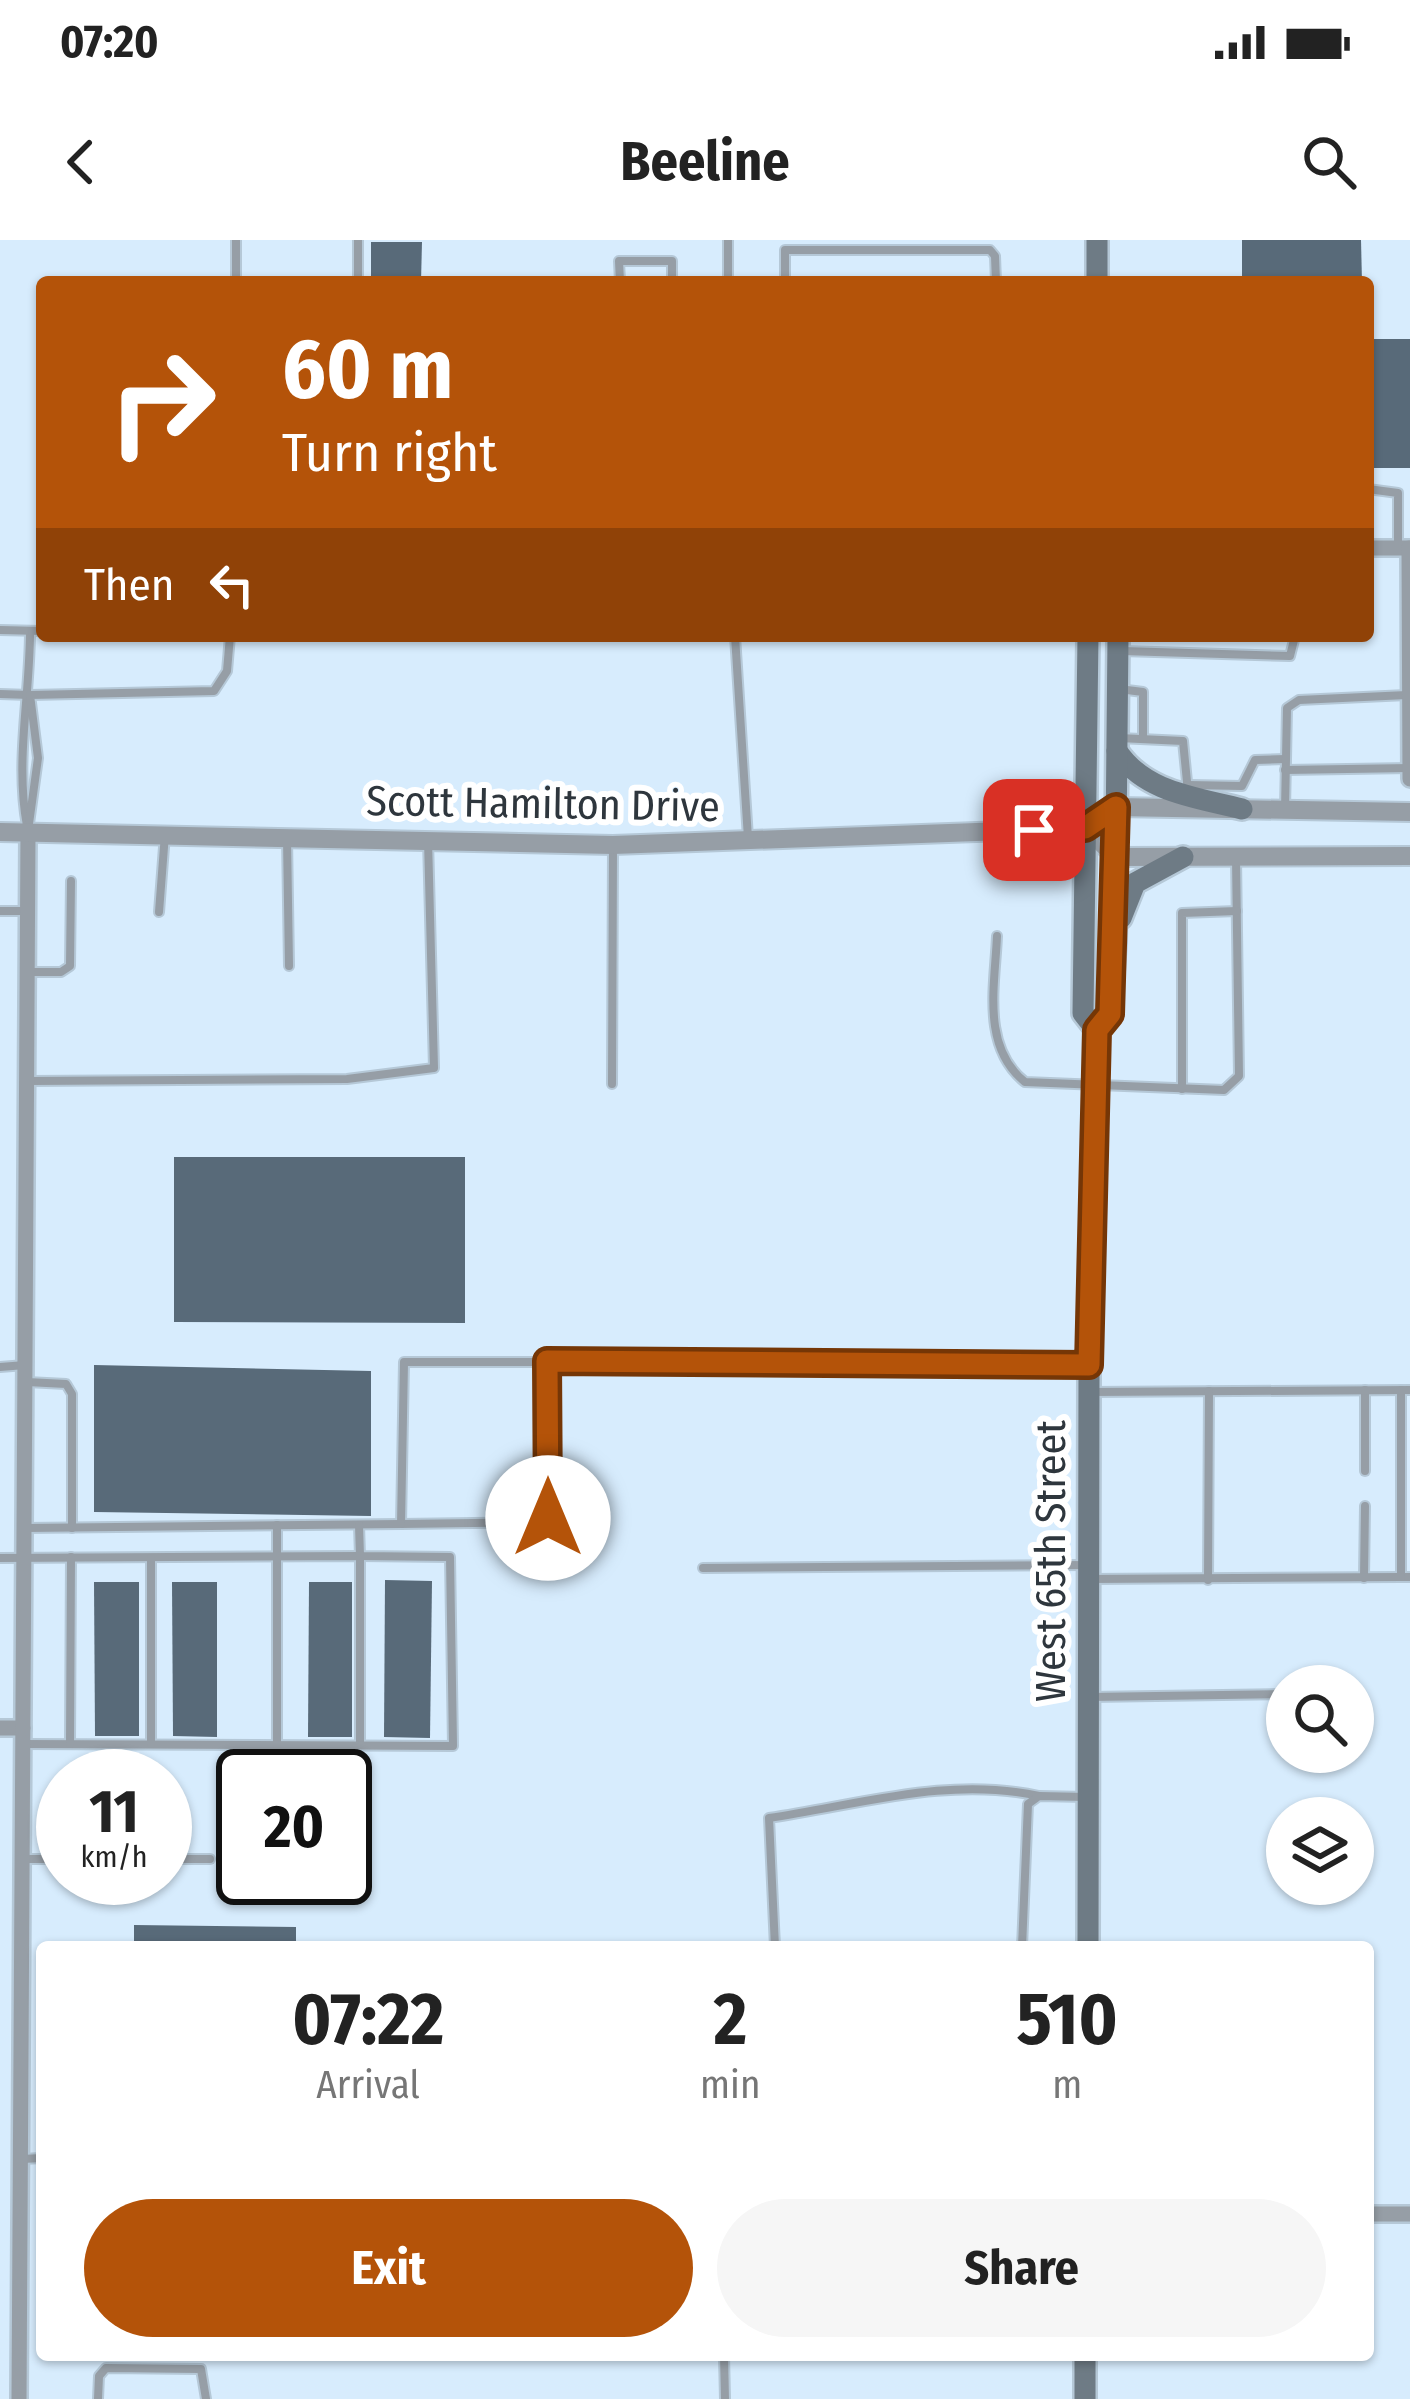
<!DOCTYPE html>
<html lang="en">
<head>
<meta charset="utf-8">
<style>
	:root { --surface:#fff; --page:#f6f6f6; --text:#222; --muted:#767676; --accent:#b45309 }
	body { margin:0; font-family:"Fira Sans Condensed",sans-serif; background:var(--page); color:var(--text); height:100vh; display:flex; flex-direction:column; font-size:45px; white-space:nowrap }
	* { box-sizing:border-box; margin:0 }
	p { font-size:39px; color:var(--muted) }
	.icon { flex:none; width:66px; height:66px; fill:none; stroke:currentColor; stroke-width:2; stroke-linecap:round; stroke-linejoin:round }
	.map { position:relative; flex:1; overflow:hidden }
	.side { position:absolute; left:36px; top:1701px; width:1338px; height:420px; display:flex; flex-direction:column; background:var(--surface); border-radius:12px; box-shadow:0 3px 9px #0004 }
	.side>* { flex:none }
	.top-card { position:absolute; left:36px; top:36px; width:1338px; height:366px; border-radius:12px; box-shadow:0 3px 9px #0004; background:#b45309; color:#fff; overflow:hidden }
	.buttons { position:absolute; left:1266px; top:1425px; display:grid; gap:24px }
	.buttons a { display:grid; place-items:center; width:108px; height:108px; border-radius:50%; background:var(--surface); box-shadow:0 3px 9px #0004; font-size:60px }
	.speed { position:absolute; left:36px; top:1509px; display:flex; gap:24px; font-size:60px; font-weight:700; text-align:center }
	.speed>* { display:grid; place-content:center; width:156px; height:156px; border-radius:50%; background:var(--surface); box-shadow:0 3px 9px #0004; line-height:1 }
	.speed small { font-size:30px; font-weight:400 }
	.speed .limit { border:6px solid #111; border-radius:18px; background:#fff; color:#111 }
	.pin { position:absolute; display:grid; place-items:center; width:102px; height:102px; color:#fff; margin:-51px; border-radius:24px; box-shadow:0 6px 18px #0006 }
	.me { position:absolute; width:132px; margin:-66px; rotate:0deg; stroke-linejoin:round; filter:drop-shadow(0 0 9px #0008) }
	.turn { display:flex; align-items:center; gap:42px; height:252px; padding:0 48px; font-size:54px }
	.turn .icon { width:156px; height:156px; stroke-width:2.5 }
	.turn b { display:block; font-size:84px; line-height:102px }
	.then { display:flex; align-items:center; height:114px; padding:0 48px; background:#0003; gap:24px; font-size:45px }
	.eta { display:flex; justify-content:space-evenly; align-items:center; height:204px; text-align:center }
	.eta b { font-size:72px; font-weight:700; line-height:84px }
	.cta { display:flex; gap:24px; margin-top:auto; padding:24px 48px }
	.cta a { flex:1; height:138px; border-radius:72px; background:var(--accent); color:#fff; font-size:48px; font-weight:700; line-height:138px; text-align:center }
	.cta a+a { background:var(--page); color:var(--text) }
	.status { display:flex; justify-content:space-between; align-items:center; height:84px; padding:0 60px; background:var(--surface); direction:ltr }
	.status svg { height:33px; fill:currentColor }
	header { display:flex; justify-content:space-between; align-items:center; height:156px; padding:0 48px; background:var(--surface); font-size:54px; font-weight:700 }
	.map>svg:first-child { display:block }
	.building { fill:#586a79 }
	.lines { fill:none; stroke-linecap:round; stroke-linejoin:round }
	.service-casing { stroke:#b5c8d7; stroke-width:12 }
	.minor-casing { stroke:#b5c8d7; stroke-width:20 }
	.tertiary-casing { stroke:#b5c8d7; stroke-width:22 }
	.secondary-casing { stroke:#b5c8d7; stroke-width:26 }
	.service { stroke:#969ea6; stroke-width:8 }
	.minor { stroke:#969ea6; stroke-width:15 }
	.tertiary { stroke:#969ea6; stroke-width:18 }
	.secondary { stroke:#6e7b85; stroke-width:21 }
	.route-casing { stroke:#753606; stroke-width:30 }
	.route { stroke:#b45309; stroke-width:21 }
	.labels { text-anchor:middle; stroke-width:12; stroke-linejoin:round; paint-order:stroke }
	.street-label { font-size:42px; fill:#2e363d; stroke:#fff }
</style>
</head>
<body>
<div class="status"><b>07:20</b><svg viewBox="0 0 49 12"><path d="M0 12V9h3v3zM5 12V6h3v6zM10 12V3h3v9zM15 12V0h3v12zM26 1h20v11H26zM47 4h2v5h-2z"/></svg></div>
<header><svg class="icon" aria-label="back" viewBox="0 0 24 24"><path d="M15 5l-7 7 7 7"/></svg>Beeline<svg class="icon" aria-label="search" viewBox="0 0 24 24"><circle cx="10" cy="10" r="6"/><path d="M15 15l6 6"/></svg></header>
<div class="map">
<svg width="1410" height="2159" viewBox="0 0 1410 2159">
	<rect width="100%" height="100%" fill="#d7ecfd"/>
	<g class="building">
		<polygon points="1242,0 1361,0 1362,42 1242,42"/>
		<polygon points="371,2 422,2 421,42 371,42"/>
		<rect x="1368" y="99" width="42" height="129"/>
		<polygon points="174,917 465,917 465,1083 174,1082"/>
		<polygon points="94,1125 371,1131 371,1276 94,1272"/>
		<polygon points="385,1340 432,1341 430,1498 384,1497"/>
		<polygon points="94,1342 139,1342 139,1496 95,1496"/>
		<polygon points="172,1342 217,1342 217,1497 173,1496"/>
		<polygon points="309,1342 352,1342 352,1497 308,1497"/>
		<polygon points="134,1685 296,1687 296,1707 134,1707"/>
	</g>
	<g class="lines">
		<g class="service-casing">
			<g id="service">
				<polyline points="236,42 236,0"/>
				<polyline points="358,42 358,0"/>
				<polyline points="620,42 619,21 672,21 672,42"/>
				<polyline points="728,42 728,0"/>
				<polyline points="785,42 785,10 990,10 995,16 996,42"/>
				<polyline points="1368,249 1398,253 1398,306"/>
				<polyline points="0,390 42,391"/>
				<polyline points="735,396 748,598"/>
				<polyline points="1122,411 1290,416 1295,396"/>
				<polyline points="1119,449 1143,452 1143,499"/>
				<polyline points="0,454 30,455"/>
				<polyline points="1119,498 1183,501 1188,552"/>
				<polyline points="1285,530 1410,528"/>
				<polyline points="1188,545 1242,546 1255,520 1285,519"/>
				<polyline points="1285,570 1287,468 1299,460 1407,455"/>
				<path d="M 27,586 C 15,521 30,457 30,391"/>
				<polyline points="28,591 38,518 30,455 214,451 227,431 230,396"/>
				<polyline points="287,598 289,726"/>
				<polyline points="0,671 27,671"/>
				<polyline points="159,672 165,594"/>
				<path d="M 997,696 C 995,745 981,807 1025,842 L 1224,850 L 1239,836 L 1236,618"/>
				<polyline points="30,732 61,732 70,726 71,641"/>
				<polyline points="29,841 347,839 434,828 428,600"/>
				<polyline points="612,844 613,607"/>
				<polyline points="1182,849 1182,673 1237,671"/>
				<polyline points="547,1121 546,1282 401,1284 404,1122 597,1122"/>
				<polyline points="0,1127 25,1125"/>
				<polyline points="27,1142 66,1144 72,1154 72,1288"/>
				<polyline points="1365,1150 1365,1231"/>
				<polyline points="1401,1150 1401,1337 1410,1337"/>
				<polyline points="1091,1152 1410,1150"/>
				<polyline points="25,1288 401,1284"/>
				<polyline points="0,1318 360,1316 360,1505"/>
				<polyline points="703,1328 1087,1325"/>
				<polyline points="1364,1338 1365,1266"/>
				<polyline points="1090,1339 1401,1337"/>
				<polyline points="1208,1340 1209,1151"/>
				<polyline points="1090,1457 1287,1454"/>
				<polyline points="23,1504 453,1506 450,1317 360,1316 359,1285"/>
				<polyline points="70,1504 71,1317"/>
				<polyline points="151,1504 151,1318"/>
				<polyline points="277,1505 277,1285"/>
				<polyline points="24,1619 63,1619"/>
				<polyline points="165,1619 210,1619"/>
				<path d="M 775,1707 L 769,1578 C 859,1565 948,1536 1039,1556"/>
				<polyline points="1022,1707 1028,1564 1039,1556 1086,1557"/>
				<polyline points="22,1919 42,1918"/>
				<polyline points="724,2115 725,2159"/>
				<polyline points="98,2159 99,2136 106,2128 201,2129 206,2159"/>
			</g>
		</g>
		<g class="minor-casing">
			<g id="minor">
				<polyline points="1368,308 1410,308"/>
				<polyline points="1409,308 1410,539"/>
				<polyline points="599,1122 1089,1125"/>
				<polyline points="0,1488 23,1488"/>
				<polyline points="1368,1974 1410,1974"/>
				<polyline points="19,2159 28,591"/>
			</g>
		</g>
		<g class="tertiary-casing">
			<g id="tertiary">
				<polyline points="1086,588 1116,617 1410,616"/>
				<polyline points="0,592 613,605 1086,588 1116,567 1410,572"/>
			</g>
		</g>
		<g class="secondary-casing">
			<g id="secondary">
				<polyline points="1097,42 1097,0"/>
				<polyline points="1088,396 1083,773 1097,791"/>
				<path d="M 1117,511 C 1145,553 1196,557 1242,569"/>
				<polyline points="1121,678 1135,643 1183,617"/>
				<polyline points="1088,1707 1089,1125 1097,791 1110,774 1115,702 1118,396"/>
				<polyline points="1085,2159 1085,2115"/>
			</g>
		</g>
		<use href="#service" class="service"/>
		<use href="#minor" class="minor"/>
		<use href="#tertiary" class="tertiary"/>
		<use href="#secondary" class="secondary"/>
	</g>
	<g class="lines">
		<g class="route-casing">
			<polyline id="route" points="548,1278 547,1121 1089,1125 1097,790 1110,774 1116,567 1085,588 1034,590"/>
		</g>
		<use href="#route" class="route"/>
	</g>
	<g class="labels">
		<g class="street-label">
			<text transform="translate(543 563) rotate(1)" y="15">Scott Hamilton Drive</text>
			<text transform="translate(1050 1321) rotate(-90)" y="15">West 65th Street</text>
		</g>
	</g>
</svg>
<div class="buttons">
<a><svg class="icon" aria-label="search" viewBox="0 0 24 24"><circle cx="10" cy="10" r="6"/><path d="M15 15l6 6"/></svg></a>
<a><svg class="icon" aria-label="layers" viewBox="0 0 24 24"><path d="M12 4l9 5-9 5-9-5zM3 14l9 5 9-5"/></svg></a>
</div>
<div class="speed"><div>11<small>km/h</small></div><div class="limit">20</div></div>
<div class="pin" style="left:1034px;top:590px;background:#d93025"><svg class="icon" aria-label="arrive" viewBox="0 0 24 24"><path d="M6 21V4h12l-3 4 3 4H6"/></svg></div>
<svg class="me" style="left:548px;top:1278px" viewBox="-20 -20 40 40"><circle r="19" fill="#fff"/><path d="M0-13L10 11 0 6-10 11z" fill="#b45309"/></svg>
<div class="top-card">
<div class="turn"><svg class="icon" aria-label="right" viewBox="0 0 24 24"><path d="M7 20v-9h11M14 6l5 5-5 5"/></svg><div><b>60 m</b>Turn right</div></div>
<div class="then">Then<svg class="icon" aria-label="left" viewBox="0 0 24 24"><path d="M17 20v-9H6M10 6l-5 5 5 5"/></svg></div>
</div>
<section class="side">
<div class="eta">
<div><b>07:22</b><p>Arrival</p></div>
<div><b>2</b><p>min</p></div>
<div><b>510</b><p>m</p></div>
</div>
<div class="cta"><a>Exit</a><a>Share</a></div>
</section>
</div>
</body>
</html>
